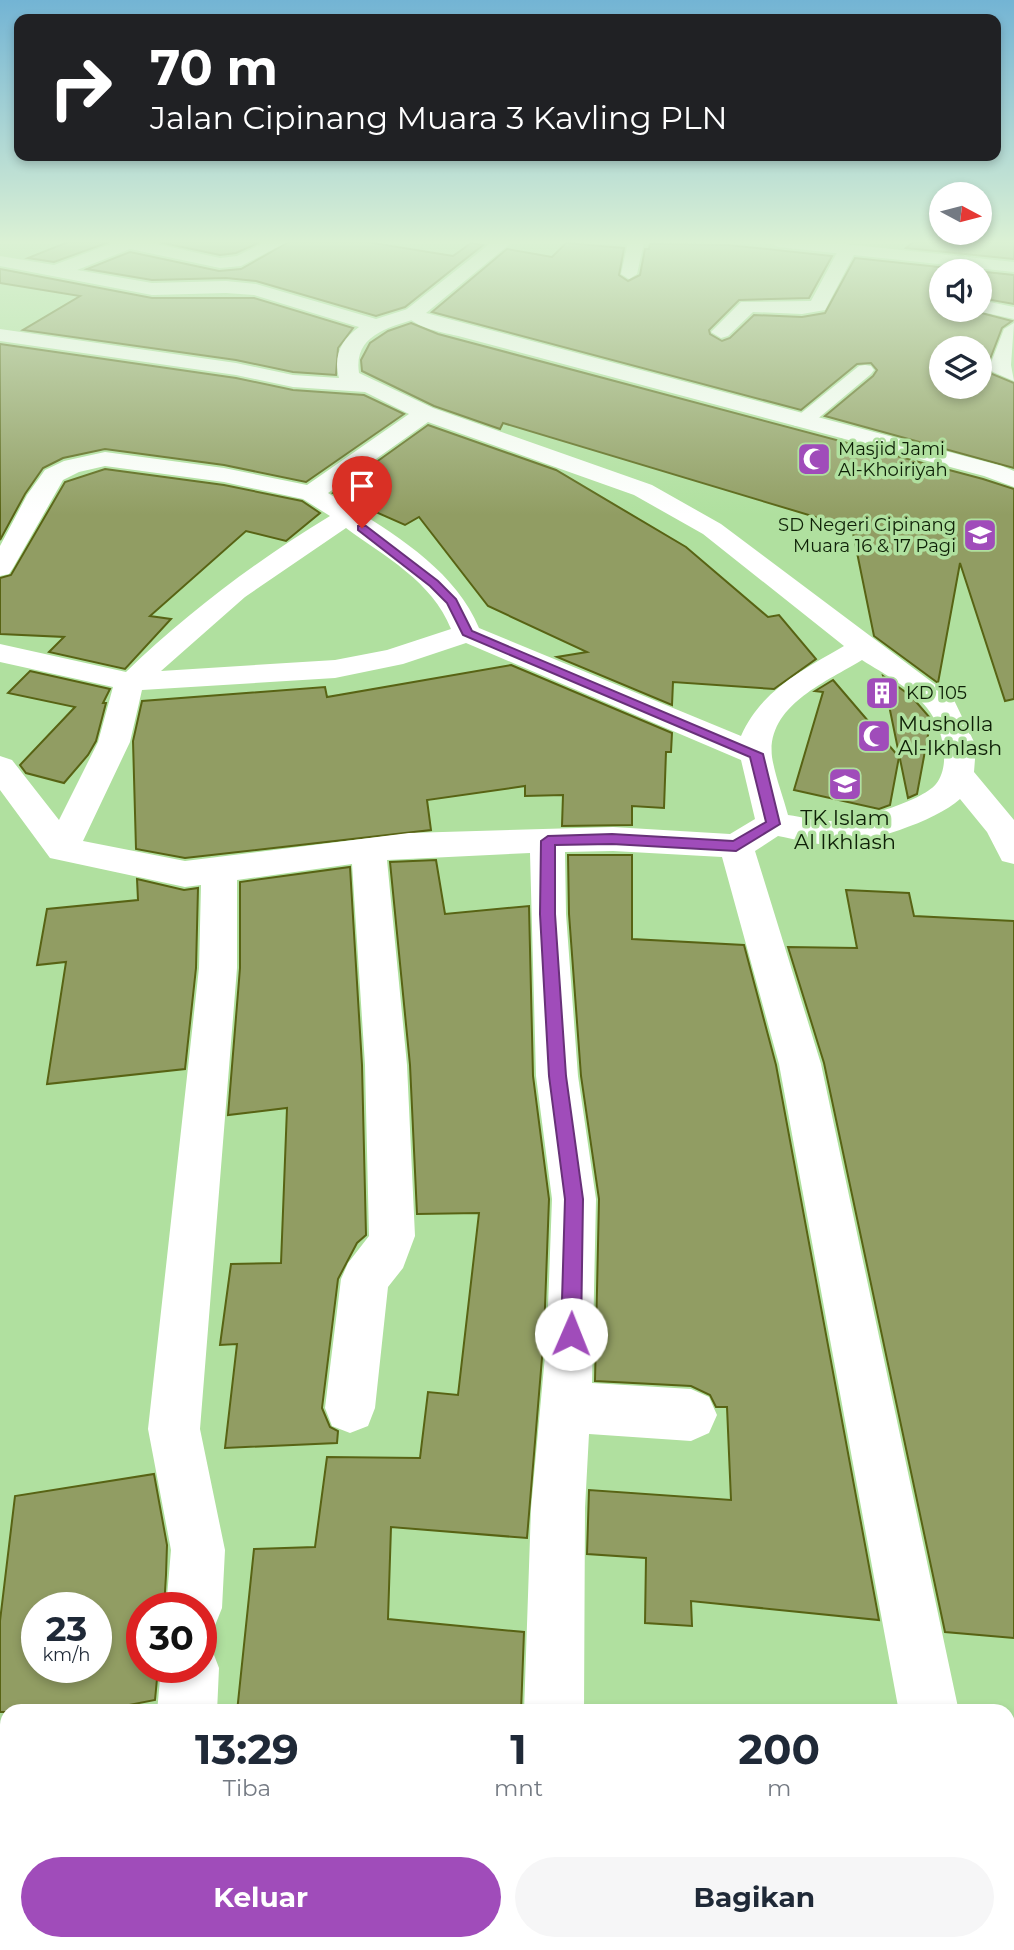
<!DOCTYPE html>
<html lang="id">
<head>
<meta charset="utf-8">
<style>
	:root { --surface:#fff; --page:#f6f6f7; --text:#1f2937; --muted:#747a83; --accent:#a04cba }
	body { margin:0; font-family:Montserrat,sans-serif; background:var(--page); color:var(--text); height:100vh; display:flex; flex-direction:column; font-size:26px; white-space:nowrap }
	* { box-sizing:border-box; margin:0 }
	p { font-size:23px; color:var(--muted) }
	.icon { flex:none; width:38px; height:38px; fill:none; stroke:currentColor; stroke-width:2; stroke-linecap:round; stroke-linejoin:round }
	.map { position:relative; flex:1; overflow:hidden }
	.drawer { position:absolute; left:0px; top:1704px; width:1015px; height:247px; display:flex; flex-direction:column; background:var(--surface); border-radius:21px 21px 0 0; box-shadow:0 4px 10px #0003 }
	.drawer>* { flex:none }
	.hud { position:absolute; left:14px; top:14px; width:987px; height:147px; border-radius:14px; box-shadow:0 4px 10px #0003; background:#202124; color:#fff; overflow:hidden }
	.needle { width:46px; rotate:97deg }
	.controls { position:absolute; left:929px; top:182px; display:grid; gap:14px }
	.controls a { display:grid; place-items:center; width:63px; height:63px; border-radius:50%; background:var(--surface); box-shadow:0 4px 10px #0003; font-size:35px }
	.speed { position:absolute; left:21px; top:1592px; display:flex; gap:14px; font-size:35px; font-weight:700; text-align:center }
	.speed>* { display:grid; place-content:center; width:91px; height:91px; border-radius:50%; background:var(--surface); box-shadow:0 4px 10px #0003; line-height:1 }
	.speed small { font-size:18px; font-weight:400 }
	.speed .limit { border:10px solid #d22; background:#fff; color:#111 }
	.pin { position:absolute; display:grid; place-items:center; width:60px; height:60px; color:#fff; margin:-72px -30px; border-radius:50% 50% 50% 0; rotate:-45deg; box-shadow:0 0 7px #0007 }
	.pin .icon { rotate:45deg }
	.me { position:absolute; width:77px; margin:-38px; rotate:1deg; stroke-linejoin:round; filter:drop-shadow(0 0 5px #0008) }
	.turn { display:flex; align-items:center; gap:24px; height:147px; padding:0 21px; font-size:32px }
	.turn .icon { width:91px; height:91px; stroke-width:2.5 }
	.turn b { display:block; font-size:49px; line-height:60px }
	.eta { display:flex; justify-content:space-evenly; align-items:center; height:119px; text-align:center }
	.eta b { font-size:42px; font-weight:700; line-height:49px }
	.primary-button { display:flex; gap:14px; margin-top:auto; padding:14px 21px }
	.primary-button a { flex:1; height:80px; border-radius:42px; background:var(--accent); color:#fff; font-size:28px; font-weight:700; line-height:80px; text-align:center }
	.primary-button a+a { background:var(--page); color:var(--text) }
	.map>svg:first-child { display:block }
	.building { fill:#919d63; stroke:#586314; stroke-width:2; fill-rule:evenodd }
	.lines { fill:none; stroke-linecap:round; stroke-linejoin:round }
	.lane { fill:#fff; fill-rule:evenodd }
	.street { fill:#fff; fill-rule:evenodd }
	.secondary { fill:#fff; fill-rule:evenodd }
	.route { fill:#a04cba; stroke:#683179; stroke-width:2 }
	.labels { text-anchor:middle; stroke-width:7; stroke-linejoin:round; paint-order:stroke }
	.far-poi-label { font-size:18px; fill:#0e2007; stroke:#b0e09f; text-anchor:start }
	.poi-label { font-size:21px; fill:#0e2007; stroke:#b0e09f; text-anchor:start }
</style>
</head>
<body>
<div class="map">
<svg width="1014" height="1950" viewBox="0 0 1014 1950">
	<rect width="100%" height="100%" fill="#b0e09f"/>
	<g class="building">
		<polygon points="68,242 109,242 54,262 28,258"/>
		<polygon points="159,242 260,242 236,253 220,255"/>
		<polygon points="289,242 367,242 453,256 471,243 483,245 405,307 376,316 256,281 226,278 152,280 87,269 130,252 219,271 241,269"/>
		<polygon points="913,242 1014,242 1014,259 906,248"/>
		<path d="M 566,243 L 624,248 L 619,275 L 628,281 L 640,275 L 645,249 L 649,249 L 650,244 L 728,245 L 832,256 L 809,298 L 739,300 L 709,330 L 710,334 L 722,341 L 730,338 L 754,315 L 802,317 L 825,313 L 855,258 L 1014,275 L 1014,304 L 980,298 L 980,271 L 942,271 L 942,310 L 970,310 L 1012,321 L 1002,328 L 987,367 L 992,374 L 1014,383 L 1014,468 L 825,416 L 873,376 L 877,370 L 871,363 L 857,364 L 801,410 L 432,312 L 507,249 L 552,257 ZM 942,348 L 980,348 L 980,387 L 942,387 Z"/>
		<polygon points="0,269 152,298 254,298 353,328 338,348 336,375 293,372 236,360 23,330 80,296 0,283"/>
		<polygon points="411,323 438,334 983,479 1014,489 1014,699 1005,701 960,563 938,683 874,636 852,528 503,423 500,429 434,406 362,371 361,360 370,343 388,331"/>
		<polygon points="0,344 236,378 293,390 364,395 404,414 306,482 224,465 105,449 63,458 43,468 25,494 0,540"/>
		<polygon points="428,425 556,470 686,547 768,617 779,615 816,659 774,689 673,682 672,705 557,657 587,652 488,606 419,517 405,525 333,493"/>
		<polygon points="105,469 224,485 302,501 320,513 286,541 246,531 150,616 171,619 125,669 49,652 64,637 0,634 0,578 11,575 65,482"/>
		<polygon points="511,665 672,733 671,752 666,752 664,808 632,806 632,825 562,826 563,795 525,796 525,786 427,800 431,830 185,858 136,849 133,741 142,701 325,687 327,697"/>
		<polygon points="30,671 110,689 103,703 106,703 96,741 88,755 64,783 26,773 20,765 75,707 8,693"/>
		<polygon points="883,676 911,696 931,719 917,794 908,798"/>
		<polygon points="833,680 899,757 890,805 879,809 794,790 823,692 815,691"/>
		<polygon points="568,855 632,855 632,939 744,945 776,1065 879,1620 691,1601 692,1626 645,1623 646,1558 587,1554 589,1490 731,1500 727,1407 716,1407 710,1395 691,1386 595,1381 599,1199 581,1076 569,914"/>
		<polygon points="436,860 445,914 529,906 533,1076 549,1199 544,1334 527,1538 391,1527 388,1619 524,1632 521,1712 237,1712 254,1549 315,1547 327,1457 420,1458 428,1392 458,1395 479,1213 417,1214 410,1065 390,862"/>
		<polygon points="350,867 362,1065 366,1235 357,1243 338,1279 322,1408 330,1427 338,1431 337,1443 225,1448 237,1344 220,1345 231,1264 281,1263 287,1108 228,1115 240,968 240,882"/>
		<polygon points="137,879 184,890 198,888 196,968 185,1069 47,1084 66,962 37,965 47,909 138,900"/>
		<polygon points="846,890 909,893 914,916 1014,921 1014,1638 945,1632 824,1063 788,947 857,948"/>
		<path d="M 154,1474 L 167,1545 L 166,1575 L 164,1608 L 142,1608 L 142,1668 L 158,1668 L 155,1700 L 93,1712 L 0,1712 L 0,1621 L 15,1496 ZM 37,1608 L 96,1608 L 96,1668 L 37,1668 Z"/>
	</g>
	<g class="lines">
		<g class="lane">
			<polygon points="628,242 644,242 637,274 629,279 621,274"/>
			<polygon points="865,365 871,366 874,370 871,374 809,426 795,426 792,422 795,418 859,366"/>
		</g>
		<g class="street">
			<path d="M 116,242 L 148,242 L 220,258 L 237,256 L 265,242 L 287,242 L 241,266 L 220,268 L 130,249 L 77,270 L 152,283 L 226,281 L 256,284 L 376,319 L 414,307 L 421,309 L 424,313 L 421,317 C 391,327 353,334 359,373 L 433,408 L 652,485 L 721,524 L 953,698 L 976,746 L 974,772 L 1014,820 L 1014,864 L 1002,861 L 987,832 L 960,799 C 935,822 867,843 832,845 C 815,845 795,839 778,836 L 755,851 L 821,1064 L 959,1712 L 899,1712 L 779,1064 L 722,857 L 613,851 L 565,852 L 566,914 L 578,1076 L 596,1199 L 592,1383 L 691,1389 L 709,1397 L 717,1415 L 709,1433 L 691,1441 L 589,1434 L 585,1508 L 584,1712 L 524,1712 L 531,1508 L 547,1334 L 552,1199 L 536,1076 L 530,853 L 387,860 L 407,1065 L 415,1236 L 403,1268 L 388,1287 L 375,1408 L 368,1426 L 350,1433 L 332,1426 L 325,1408 L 341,1279 L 348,1263 L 369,1236 L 365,1065 L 352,864 L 237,880 L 237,968 L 200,1429 L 225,1550 L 222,1608 L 214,1628 L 201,1633 L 201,1608 L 166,1608 L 171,1550 L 148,1429 L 199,968 L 201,885 L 185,887 L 50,858 L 0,790 L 0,756 L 12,760 L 59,820 L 98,742 L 113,687 L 0,662 L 0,644 L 126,672 C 188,612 256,561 330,516 L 303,499 L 224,482 L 105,466 L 79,472 L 63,480 L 13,568 L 9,574 L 0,576 L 0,546 L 27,495 L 45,470 L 64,461 L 105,452 L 224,468 L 307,485 L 409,414 L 365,392 L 293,387 L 236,375 L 0,341 L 0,329 L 236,363 L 293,375 L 339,378 C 333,356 341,340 359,327 L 254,295 L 226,293 L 152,295 L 0,266 L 0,256 L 54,265 ZM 428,422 L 634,495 L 703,534 L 844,646 C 803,670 761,690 741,736 L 479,628 C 453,565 383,527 328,493 ZM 346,528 C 385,557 432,581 451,629 L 387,650 L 335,660 L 161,671 L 245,597 ZM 466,643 L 741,760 L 755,819 L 730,834 L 613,827 L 409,833 L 185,861 L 83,841 L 130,742 L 142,690 L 335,678 L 403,664 ZM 862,660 C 884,674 911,688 927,708 C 942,726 952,764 936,784 C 921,802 855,821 830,821 C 817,821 802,817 788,815 C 783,796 775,776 772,757 C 766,706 826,682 862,660 Z"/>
			<polygon points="848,244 857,249 825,310 802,314 753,312 728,336 721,338 711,332 741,302 811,301 839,249"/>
			<polygon points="980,300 1014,307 1014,319 973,310 980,310"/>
			<polygon points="1014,323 1011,365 1014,381 993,372 989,368 1004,329"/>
			<polygon points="201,1643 211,1647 219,1668 217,1712 157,1712 161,1668 201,1668"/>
			<polygon points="1008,1929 1014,1950 949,1950 948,1944 1008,1944"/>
			<rect x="137" y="1944" width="66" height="6"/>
			<rect x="525" y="1944" width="66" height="6"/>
		</g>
		<g class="secondary">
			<path d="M 492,242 L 512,242 L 426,313 L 1002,466 L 1014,471 L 1014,487 L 984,476 L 462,337 C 443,332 416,329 404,313 L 407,309 Z"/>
			<polygon points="769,242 826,242 1014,262 1014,272 778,247"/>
		</g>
	</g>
	<linearGradient id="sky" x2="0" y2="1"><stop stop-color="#73b4d4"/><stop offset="0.47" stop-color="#dbf1d4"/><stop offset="1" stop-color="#dbf1d4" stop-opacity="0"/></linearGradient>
	<rect width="1014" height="515" fill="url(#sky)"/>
	<polygon class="route" points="358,526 366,526 438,581 456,599 472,631 763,754 780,824 736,851 612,844 555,845 555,914 566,1076 583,1199 581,1334 578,1341 571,1343 564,1341 561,1334 565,1199 549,1076 540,914 541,841 548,836 612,834 733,841 766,822 750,757 463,635 447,603 430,586 358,530"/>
	<defs>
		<g id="mosque-square" transform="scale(1.75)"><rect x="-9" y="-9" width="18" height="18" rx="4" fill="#a04cba" stroke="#b0e09f"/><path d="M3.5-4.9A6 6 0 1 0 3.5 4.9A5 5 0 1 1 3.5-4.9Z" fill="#fff"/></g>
		<g id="school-square" transform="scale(1.75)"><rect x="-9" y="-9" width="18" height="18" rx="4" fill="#a04cba" stroke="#b0e09f"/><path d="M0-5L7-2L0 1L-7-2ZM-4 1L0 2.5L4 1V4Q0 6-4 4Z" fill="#fff"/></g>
		<g id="building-square" transform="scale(1.75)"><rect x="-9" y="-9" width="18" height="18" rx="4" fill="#a04cba" stroke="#b0e09f"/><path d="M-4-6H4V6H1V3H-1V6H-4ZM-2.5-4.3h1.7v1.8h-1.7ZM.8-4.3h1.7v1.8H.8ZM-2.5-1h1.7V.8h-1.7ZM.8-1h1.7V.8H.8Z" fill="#fff"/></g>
	</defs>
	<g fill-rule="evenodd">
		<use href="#mosque-square" x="814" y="459"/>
		<use href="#school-square" x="980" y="535"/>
		<use href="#building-square" x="882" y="693"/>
		<use href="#mosque-square" x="874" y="736"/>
		<use href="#school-square" x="845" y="784"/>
	</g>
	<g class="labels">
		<g class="far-poi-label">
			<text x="838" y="455">Masjid Jami<tspan x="838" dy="21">Al-Khoiriyah</tspan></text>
			<text x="956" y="531" text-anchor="end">SD Negeri Cipinang<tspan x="956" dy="21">Muara 16 &amp; 17 Pagi</tspan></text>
			<text x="906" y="699">KD 105</text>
		</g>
		<g class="poi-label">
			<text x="898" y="731">Musholla<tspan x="898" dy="24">Al-Ikhlash</tspan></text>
			<text x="845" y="825" text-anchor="middle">TK Islam<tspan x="845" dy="24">Al Ikhlash</tspan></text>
		</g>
	</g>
</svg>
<div class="controls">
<a><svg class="needle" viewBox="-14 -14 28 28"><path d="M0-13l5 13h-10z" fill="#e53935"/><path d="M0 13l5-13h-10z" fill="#747a83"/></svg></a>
<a><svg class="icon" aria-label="sound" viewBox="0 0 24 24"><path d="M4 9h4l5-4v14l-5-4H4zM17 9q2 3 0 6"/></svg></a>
<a><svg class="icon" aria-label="layers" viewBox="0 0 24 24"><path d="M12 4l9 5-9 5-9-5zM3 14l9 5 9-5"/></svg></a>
</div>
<div class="speed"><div>23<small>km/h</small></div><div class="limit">30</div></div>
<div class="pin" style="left:362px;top:528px;background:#d93025"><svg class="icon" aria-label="arrive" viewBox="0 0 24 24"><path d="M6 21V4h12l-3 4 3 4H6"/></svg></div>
<svg class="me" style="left:571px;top:1334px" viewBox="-20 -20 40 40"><circle r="19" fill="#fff"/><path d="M0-13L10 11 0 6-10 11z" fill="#a04cba"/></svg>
<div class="hud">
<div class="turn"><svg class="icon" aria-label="right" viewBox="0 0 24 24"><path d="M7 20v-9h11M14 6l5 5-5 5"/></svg><div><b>70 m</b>Jalan Cipinang Muara 3 Kavling PLN</div></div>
</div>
<section class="drawer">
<div class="eta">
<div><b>13:29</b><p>Tiba</p></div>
<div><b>1</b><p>mnt</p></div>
<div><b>200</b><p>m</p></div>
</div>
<div class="primary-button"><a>Keluar</a><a>Bagikan</a></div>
</section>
</div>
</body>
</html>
